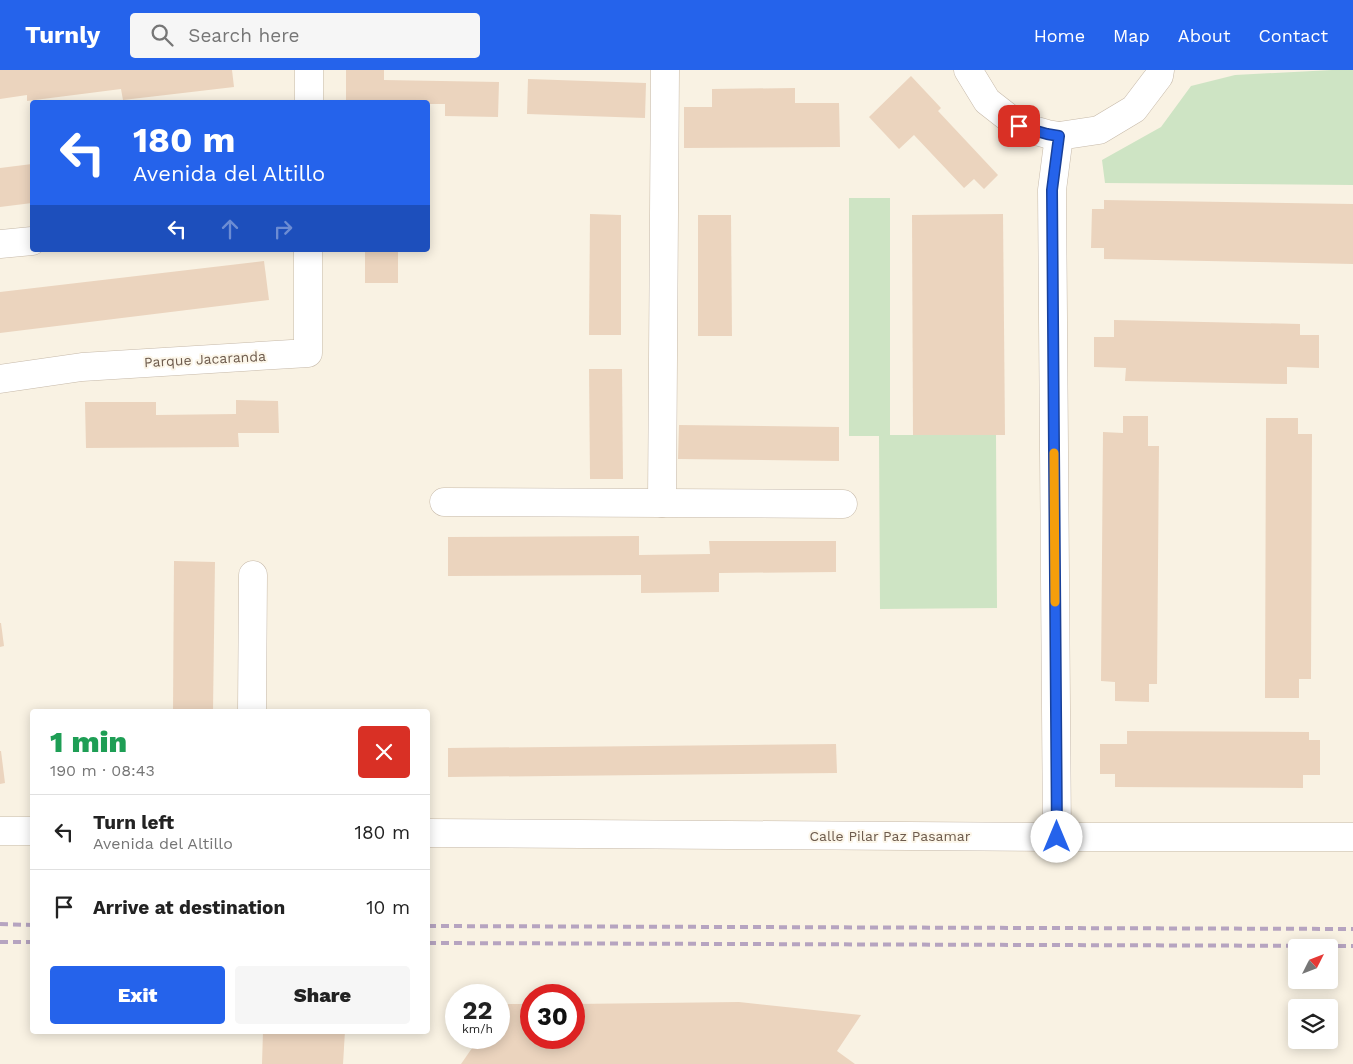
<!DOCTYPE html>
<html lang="en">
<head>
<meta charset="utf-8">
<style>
	:root { --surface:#fff; --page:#f6f6f6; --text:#222; --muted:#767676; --line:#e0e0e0; --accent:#2563eb }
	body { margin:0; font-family:"Work Sans",sans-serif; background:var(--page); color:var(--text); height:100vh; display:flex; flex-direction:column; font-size:19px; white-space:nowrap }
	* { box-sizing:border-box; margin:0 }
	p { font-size:16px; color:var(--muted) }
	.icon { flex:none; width:28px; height:28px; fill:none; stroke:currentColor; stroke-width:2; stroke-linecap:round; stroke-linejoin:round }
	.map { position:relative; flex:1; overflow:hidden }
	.panel { position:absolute; left:30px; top:639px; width:400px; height:325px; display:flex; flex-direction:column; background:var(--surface); border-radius:5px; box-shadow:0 2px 12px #0003 }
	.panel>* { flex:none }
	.guide { position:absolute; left:30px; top:30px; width:400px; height:152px; border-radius:5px; box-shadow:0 2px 12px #0003; background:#2563eb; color:#fff; overflow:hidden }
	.needle { width:32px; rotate:48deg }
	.tools { position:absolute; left:1288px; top:869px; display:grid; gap:10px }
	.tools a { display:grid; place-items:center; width:50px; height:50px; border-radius:5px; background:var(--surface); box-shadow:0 2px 12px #0003; font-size:25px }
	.speed { position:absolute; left:445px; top:914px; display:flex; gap:10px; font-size:25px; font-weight:700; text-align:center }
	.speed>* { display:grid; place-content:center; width:65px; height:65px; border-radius:50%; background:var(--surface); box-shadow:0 2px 12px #0003; line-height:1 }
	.speed small { font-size:12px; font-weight:400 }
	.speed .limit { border:8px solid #d22; background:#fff; color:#111 }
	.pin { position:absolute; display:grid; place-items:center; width:42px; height:42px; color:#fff; margin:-21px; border-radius:10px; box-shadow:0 2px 8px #0006 }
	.me { position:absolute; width:55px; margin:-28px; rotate:0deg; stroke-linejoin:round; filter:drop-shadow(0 0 4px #0008) }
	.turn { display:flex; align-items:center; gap:18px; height:105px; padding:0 20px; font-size:22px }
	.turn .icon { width:65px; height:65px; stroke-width:2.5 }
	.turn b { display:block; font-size:35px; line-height:42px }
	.lanes { display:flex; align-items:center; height:48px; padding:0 20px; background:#0003; justify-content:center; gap:25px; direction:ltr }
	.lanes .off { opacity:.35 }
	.round { display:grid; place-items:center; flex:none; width:52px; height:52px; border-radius:5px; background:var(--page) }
	.summary { display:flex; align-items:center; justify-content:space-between; height:85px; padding:0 20px }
	h1 { font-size:30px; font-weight:800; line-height:38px; color:#1e9e55 }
	.primary-button { display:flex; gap:10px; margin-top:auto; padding:10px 20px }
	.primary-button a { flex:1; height:58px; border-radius:5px; background:var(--accent); color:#fff; font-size:20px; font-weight:800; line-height:58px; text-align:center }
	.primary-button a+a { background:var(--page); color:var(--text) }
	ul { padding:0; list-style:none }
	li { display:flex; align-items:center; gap:15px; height:75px; padding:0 20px; border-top:1px solid var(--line) }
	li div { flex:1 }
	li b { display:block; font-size:19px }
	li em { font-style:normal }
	header { display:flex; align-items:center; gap:30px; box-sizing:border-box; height:70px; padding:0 25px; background:var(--accent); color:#fff }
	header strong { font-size:24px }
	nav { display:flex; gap:28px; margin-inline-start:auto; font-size:18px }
	.search { width:350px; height:45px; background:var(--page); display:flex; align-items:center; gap:12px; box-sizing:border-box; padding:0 18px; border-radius:5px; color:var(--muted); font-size:19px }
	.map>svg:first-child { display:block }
	.green { fill:#cee4c4 }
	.building { fill:#ebd4be }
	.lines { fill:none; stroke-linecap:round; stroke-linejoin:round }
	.minor-casing { stroke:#c6b9a9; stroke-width:29 }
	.tertiary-casing { stroke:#c6b9a9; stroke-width:29 }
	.minor { stroke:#fff; stroke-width:28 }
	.tertiary { stroke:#fff; stroke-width:28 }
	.rail { stroke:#b6a4c0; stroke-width:4; stroke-dasharray:8 5; stroke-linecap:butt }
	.route-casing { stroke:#184099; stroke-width:12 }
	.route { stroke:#2563eb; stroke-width:9 }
	.slow { stroke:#f59e0b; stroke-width:9 }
	.labels { text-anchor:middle; stroke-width:4; stroke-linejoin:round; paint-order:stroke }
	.street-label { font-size:14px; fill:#6d5b4d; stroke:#fcf6e9 }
</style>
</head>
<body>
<header>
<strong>Turnly</strong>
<div class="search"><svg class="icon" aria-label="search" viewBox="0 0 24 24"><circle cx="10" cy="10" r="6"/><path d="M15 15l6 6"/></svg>Search here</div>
<nav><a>Home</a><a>Map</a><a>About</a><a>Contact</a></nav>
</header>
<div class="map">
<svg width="1353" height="994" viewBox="0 0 1353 994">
	<rect width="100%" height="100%" fill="#f9f2e3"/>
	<g class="green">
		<polygon points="1332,0 1353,0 1353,115 1105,113 1102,90 1161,57 1191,16 1235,5"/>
		<polygon points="849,128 890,128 890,365 996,365 997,538 880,539 879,366 849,366"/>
	</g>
	<g class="building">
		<polygon points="0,0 232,0 234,17 123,30 121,19 27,31 27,25 0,29"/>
		<polygon points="346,0 384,0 384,10 499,12 498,47 445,46 445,34 428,34 428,32 346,32"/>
		<polygon points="911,6 941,38 938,41 998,105 984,119 974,109 964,118 914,65 899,79 869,47"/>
		<polygon points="528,9 646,13 645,48 527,44"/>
		<polygon points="795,18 795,33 839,33 840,77 684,78 684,37 712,37 712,19"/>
		<polygon points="32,94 32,133 0,137 0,98"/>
		<polygon points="1104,130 1353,134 1353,194 1104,189 1104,178 1091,178 1092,139 1104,139"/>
		<polygon points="590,144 621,145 621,265 589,265"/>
		<polygon points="1003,144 1005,365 913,365 912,145"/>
		<polygon points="698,145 731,145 732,266 698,266"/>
		<rect x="365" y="180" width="33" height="33"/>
		<polygon points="264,191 269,230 0,263 0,222"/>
		<polygon points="1114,250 1300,254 1300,265 1319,265 1319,298 1287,297 1287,314 1125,311 1126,298 1094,297 1094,267 1114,267"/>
		<polygon points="589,299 622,299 623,409 590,409"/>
		<polygon points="236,330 278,331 279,363 238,363 239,377 86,378 85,332 156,332 156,345 236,344"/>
		<polygon points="1123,346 1148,346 1148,376 1159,376 1157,614 1149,614 1149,632 1115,631 1115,612 1101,611 1103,362 1123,363"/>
		<polygon points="1266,348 1298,348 1298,364 1312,364 1311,609 1299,609 1299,628 1265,628"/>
		<polygon points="679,355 839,357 839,391 678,389"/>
		<polygon points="639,466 639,485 710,484 709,471 836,471 836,502 719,503 719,522 641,523 641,505 448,506 448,467"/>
		<polygon points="174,491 215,492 213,641 173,641"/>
		<polygon points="0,553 1,553 4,576 0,577"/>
		<polygon points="1127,661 1309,662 1309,670 1320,670 1320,705 1303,705 1303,718 1115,717 1115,704 1100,704 1100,674 1127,674"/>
		<polygon points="836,674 837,703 448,707 448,678"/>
		<polygon points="0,681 1,681 5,713 0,714"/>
		<polygon points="739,932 861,945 837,981 855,994 461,994 479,968 499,968 499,939 502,934 531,934 531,968 574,968 574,934"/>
		<polygon points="263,961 345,961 343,994 262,994"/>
	</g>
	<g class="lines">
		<g class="minor-casing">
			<g id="minor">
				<polyline points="309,32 309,0"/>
				<polyline points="0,174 32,171"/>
				<polyline points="0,309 82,297 308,283 308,180"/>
				<polyline points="444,432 843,434"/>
				<polyline points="662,433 665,0"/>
				<polyline points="252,641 253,505"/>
				<polyline points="0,761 32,761"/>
				<polyline points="428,763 1057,767 1353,767"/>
				<polyline points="1057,767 1052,120 1059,66"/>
			</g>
		</g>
		<g class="tertiary-casing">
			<polyline id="tertiary" points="968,0 987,31 1019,56 1047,64 1059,66 1099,60 1134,39 1159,6 1160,0"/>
		</g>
		<use href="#minor" class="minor"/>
		<use href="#tertiary" class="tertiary"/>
		<g class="rail">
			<polyline points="0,854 32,855"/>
			<polyline points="428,856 1353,859"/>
			<polyline points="0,872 32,872"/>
			<polyline points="428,873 1353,876"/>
		</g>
	</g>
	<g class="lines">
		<g class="route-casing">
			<polyline id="route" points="1019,56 1047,64 1059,66 1052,120 1057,767"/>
		</g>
		<use href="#route" class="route"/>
		<polyline class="slow" points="1054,383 1055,532"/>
	</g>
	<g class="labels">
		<g class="street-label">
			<text transform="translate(205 289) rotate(-3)" y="5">Parque Jacaranda</text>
			<text x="890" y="771">Calle Pilar Paz Pasamar</text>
		</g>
	</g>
</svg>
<div class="tools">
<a><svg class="needle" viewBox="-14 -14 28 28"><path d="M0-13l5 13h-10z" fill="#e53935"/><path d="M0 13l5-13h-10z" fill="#767676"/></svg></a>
<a><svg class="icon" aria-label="layers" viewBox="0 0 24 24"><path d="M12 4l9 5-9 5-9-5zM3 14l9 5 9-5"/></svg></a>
</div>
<div class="speed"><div>22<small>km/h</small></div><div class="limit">30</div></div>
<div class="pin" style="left:1019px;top:56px;background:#d93025"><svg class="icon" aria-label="arrive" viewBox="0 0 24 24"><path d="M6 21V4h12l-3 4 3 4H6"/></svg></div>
<svg class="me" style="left:1057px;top:767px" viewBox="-20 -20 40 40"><circle r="19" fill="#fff"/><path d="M0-13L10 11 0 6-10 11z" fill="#2563eb"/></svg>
<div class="guide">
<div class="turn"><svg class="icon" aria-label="left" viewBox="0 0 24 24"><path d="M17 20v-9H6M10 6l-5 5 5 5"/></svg><div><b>180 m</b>Avenida del Altillo</div></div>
<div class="lanes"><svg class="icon" aria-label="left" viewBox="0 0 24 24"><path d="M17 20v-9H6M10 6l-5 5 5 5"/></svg><svg class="icon off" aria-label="ahead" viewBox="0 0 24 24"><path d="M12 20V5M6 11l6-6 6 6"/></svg><svg class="icon off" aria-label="right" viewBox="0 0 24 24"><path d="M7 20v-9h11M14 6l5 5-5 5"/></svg></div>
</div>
<section class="panel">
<div class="summary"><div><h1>1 min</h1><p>190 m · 08:43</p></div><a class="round" style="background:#d93025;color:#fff"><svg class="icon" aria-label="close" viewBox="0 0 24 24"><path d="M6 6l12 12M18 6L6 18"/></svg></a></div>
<ul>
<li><svg class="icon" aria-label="left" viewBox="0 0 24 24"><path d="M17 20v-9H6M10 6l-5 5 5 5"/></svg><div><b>Turn left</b><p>Avenida del Altillo</p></div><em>180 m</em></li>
<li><svg class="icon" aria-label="arrive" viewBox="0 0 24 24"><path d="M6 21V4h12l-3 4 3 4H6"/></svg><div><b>Arrive at destination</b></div><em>10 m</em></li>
</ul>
<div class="primary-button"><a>Exit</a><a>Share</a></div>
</section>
</div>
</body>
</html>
